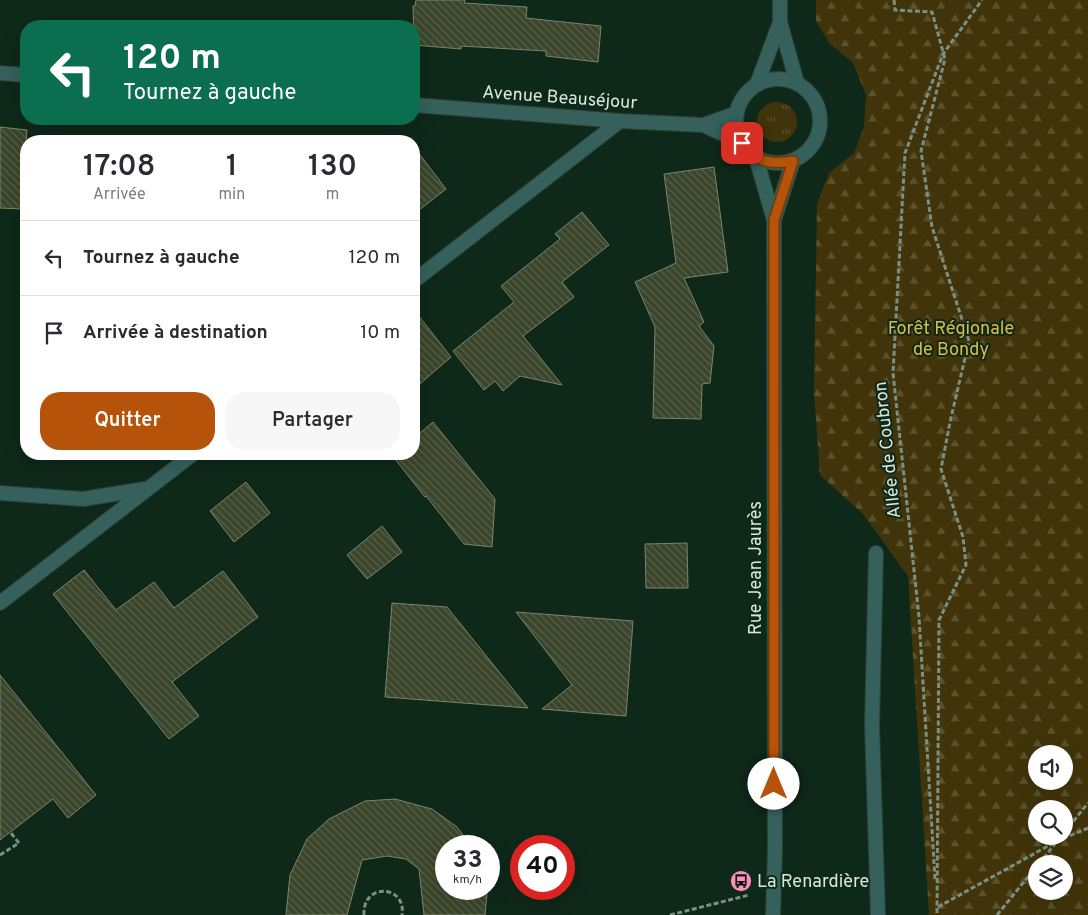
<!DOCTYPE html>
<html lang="fr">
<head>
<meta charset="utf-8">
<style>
	:root { --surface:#fff; --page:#f7f7f7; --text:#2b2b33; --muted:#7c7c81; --line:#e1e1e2; --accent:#b45309 }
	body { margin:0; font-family:Overpass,sans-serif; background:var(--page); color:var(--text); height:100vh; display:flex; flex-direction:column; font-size:19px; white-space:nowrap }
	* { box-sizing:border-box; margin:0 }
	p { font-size:16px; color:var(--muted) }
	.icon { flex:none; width:28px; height:28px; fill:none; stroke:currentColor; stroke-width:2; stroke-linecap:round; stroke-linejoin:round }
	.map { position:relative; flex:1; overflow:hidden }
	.drawer { position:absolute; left:20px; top:135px; width:400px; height:325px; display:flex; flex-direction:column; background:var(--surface); border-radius:20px; box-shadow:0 5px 20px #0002 }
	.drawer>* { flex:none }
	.hud { position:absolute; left:20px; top:20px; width:400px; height:105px; border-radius:20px; box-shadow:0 5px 20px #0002; background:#0b6e4f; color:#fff; overflow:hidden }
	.controls { position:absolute; left:1028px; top:745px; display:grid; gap:10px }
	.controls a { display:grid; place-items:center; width:45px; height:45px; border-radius:50%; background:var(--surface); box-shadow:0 5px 20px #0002; font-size:25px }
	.speed { position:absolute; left:435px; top:835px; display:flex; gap:10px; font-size:25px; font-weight:700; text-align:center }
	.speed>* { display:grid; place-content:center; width:65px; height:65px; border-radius:50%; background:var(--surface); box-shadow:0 5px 20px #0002; line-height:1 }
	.speed small { font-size:12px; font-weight:400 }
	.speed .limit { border:8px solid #d22; background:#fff; color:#111 }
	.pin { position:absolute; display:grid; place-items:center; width:42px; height:42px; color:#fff; margin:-21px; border-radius:10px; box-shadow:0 2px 8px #0006 }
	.me { position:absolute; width:55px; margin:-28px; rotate:0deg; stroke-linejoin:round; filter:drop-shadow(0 0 4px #0008) }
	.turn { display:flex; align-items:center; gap:18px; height:105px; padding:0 20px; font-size:22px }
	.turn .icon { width:65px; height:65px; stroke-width:2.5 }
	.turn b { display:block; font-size:35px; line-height:42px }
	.eta { display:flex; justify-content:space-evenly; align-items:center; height:85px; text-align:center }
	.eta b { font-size:30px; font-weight:600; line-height:35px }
	.action { display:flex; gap:10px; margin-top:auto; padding:10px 20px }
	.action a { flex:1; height:58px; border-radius:20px; background:var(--accent); color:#fff; font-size:20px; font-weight:600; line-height:58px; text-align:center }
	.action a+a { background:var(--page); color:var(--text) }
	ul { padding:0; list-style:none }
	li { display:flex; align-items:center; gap:15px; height:75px; padding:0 20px; border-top:1px solid var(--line) }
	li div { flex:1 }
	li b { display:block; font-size:19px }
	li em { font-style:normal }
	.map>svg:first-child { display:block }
	.grass { fill:url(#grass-tufts) }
	.forest { fill:url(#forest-firs); fill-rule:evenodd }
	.building { fill:url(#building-back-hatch); stroke:#7b8569 }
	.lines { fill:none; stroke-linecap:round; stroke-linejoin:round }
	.service-casing { stroke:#2a4334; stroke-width:16 }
	.minor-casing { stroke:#2a4334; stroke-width:16 }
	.tertiary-casing { stroke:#2a4334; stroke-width:16 }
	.path { stroke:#7b9083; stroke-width:3; stroke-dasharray:5 2.5; stroke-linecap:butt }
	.service { stroke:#35605c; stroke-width:14 }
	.minor { stroke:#35605c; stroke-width:14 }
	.tertiary { stroke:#35605c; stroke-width:14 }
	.route-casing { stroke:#753606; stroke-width:12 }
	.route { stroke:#b45309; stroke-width:9 }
	.labels { text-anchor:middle; stroke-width:4; stroke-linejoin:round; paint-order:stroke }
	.street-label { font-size:18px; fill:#d8e8dd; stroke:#0e2819 }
	.park-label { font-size:18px; fill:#debb48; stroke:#0e2819 }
	.poi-label { font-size:18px; fill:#d8e8dd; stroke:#0e2819; text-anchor:start }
</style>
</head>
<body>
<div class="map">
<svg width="1088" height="915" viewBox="0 0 1088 915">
	<defs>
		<pattern id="grass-tufts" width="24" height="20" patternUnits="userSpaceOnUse" patternTransform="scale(1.25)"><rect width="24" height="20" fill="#41340a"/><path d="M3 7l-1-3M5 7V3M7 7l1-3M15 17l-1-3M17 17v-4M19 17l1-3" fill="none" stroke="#5c512d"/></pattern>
		<pattern id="forest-firs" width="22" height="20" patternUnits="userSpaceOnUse" patternTransform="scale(1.25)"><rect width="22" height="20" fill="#41340a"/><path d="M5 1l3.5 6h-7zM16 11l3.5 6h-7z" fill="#5c512d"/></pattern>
		<pattern id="building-back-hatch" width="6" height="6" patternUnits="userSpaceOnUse" patternTransform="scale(1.25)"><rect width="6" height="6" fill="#3b452b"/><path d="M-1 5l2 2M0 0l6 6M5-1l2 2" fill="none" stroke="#576049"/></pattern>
	</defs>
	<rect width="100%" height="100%" fill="#0e2819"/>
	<circle class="grass" cx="777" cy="122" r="20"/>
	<path class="forest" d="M 816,0 L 1088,0 L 1088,915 L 929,915 L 908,576 L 863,514 L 820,475 L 814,393 L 817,204 L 829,173 L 854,153 L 864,126 L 866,95 L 853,63 L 829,43 L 816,21 ZM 1036,754 L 1064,754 L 1064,781 L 1036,781 ZM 1036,809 L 1064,809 L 1064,836 L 1036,836 ZM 1036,864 L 1064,864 L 1064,891 L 1036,891 Z"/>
	<g class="building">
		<polygon points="416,0 465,0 464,3 527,7 526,18 601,26 598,62 546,56 546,51 461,46 461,49 414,45 413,6 415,6"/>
		<polygon points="0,127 27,130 21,209 0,208"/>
		<polygon points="414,147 446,189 414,214"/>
		<polygon points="714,167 728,272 684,278 704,322 699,326 714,346 710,383 702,384 701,419 653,418 655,327 635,282 676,263 664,174"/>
		<polygon points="582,212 609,245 562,282 574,297 523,336 562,385 520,376 503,391 495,381 484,390 453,351 514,302 501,286 560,239 555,234"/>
		<polygon points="414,310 451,357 414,389"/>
		<polygon points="433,422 495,499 492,547 464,544 426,496 425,497 391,454 414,454 414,438"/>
		<polygon points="246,482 270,513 234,542 210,511"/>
		<polygon points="382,526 402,552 367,579 347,555"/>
		<polygon points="687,543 688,588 646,588 645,544"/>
		<polygon points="84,570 116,610 154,582 174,608 223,571 258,617 172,682 199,716 169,739 53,594"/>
		<polygon points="392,603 447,607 528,708 385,697"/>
		<polygon points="516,612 633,621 626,716 542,709 572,685"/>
		<polygon points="0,675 96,795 68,818 53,799 0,840"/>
		<polygon points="395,799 432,809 457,827 471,846 446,846 446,889 486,889 487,894 485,915 424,915 419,869 406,859 387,856 362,860 347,915 286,915 290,875 307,839 329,819 365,801"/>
	</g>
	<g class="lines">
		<g class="service-casing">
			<polyline id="service" points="876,553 872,726 878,915"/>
		</g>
		<g class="minor-casing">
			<g id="minor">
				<polyline points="0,73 26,75"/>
				<polyline points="414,105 620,121 703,125 742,143"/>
				<polyline points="703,125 737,113"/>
				<polyline points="414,281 620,121"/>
				<polyline points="0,493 83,499 145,489"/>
				<polyline points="0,603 193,454"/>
			</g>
		</g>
		<g class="tertiary-casing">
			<g id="tertiary">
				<polyline points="780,0 780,22 797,83"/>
				<circle cx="778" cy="121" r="42"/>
				<polyline points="757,84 780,22"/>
				<polyline points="756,158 774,220"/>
				<polyline points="773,915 775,850 774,220 793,161"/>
			</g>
		</g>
		<g class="path">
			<polyline points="894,0 895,10 932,12 945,59 921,151 932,227 969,341 950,422 941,469 963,537 966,565 939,620 937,915"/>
			<polyline points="1064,833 1088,803"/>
			<polyline points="0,855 19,843 10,832"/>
			<polyline points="1039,864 1061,836"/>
			<polyline points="935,879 919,617 893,373 905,153 943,54 982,0"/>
			<polyline points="938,907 1057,841 1088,828"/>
			<path d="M 364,915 C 362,882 407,885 402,915"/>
			<polyline points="670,915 749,895"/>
			<polyline points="997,915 1036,867"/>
		</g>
		<use href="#service" class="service"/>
		<use href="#minor" class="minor"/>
		<use href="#tertiary" class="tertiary"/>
	</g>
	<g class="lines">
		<g class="route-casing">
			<path id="route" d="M 742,143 C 756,162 770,165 793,161 L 774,220 L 774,784"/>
		</g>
		<use href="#route" class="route"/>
	</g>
	<defs>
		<g id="bus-disc" transform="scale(1.125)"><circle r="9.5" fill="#fe8ebd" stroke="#0e2819"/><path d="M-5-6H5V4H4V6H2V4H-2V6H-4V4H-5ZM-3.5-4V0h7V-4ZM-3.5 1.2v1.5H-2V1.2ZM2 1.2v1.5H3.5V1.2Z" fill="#111"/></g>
	</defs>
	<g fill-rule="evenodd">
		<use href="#bus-disc" x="741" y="881"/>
	</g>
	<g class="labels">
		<g class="street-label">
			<text transform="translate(560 97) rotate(4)" y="6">Avenue Beauséjour</text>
			<text transform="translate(887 450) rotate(-96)" y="6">Allée de Coubron</text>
			<text transform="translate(755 568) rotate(-90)" y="6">Rue Jean Jaurès</text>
		</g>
		<g class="park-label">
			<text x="951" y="334">Forêt Régionale<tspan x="951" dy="21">de Bondy</tspan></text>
		</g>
		<g class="poi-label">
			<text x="757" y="887">La Renardière</text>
		</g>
	</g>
</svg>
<div class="controls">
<a><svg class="icon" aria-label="sound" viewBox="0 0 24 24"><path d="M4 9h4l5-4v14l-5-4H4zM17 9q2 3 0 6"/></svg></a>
<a><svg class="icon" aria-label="search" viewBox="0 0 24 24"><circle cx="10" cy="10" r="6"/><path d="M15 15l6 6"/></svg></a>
<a><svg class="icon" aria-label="layers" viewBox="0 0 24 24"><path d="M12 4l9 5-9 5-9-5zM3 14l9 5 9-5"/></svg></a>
</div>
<div class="speed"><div>33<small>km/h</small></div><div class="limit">40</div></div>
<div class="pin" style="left:742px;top:143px;background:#d93025"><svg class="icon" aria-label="arrive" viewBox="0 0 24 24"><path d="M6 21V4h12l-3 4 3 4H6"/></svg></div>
<svg class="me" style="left:774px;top:784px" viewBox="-20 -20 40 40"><circle r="19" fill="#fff"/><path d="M0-13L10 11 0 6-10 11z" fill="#b45309"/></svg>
<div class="hud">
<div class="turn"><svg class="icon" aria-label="left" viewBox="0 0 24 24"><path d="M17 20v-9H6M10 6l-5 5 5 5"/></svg><div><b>120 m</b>Tournez à gauche</div></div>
</div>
<section class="drawer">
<div class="eta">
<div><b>17:08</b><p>Arrivée</p></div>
<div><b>1</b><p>min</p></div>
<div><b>130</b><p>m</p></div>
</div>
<ul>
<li><svg class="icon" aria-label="left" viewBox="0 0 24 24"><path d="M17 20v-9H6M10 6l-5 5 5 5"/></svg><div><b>Tournez à gauche</b></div><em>120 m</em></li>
<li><svg class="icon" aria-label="arrive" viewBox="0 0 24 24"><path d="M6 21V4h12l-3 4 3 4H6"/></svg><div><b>Arrivée à destination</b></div><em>10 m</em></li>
</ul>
<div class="action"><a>Quitter</a><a>Partager</a></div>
</section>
</div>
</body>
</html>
